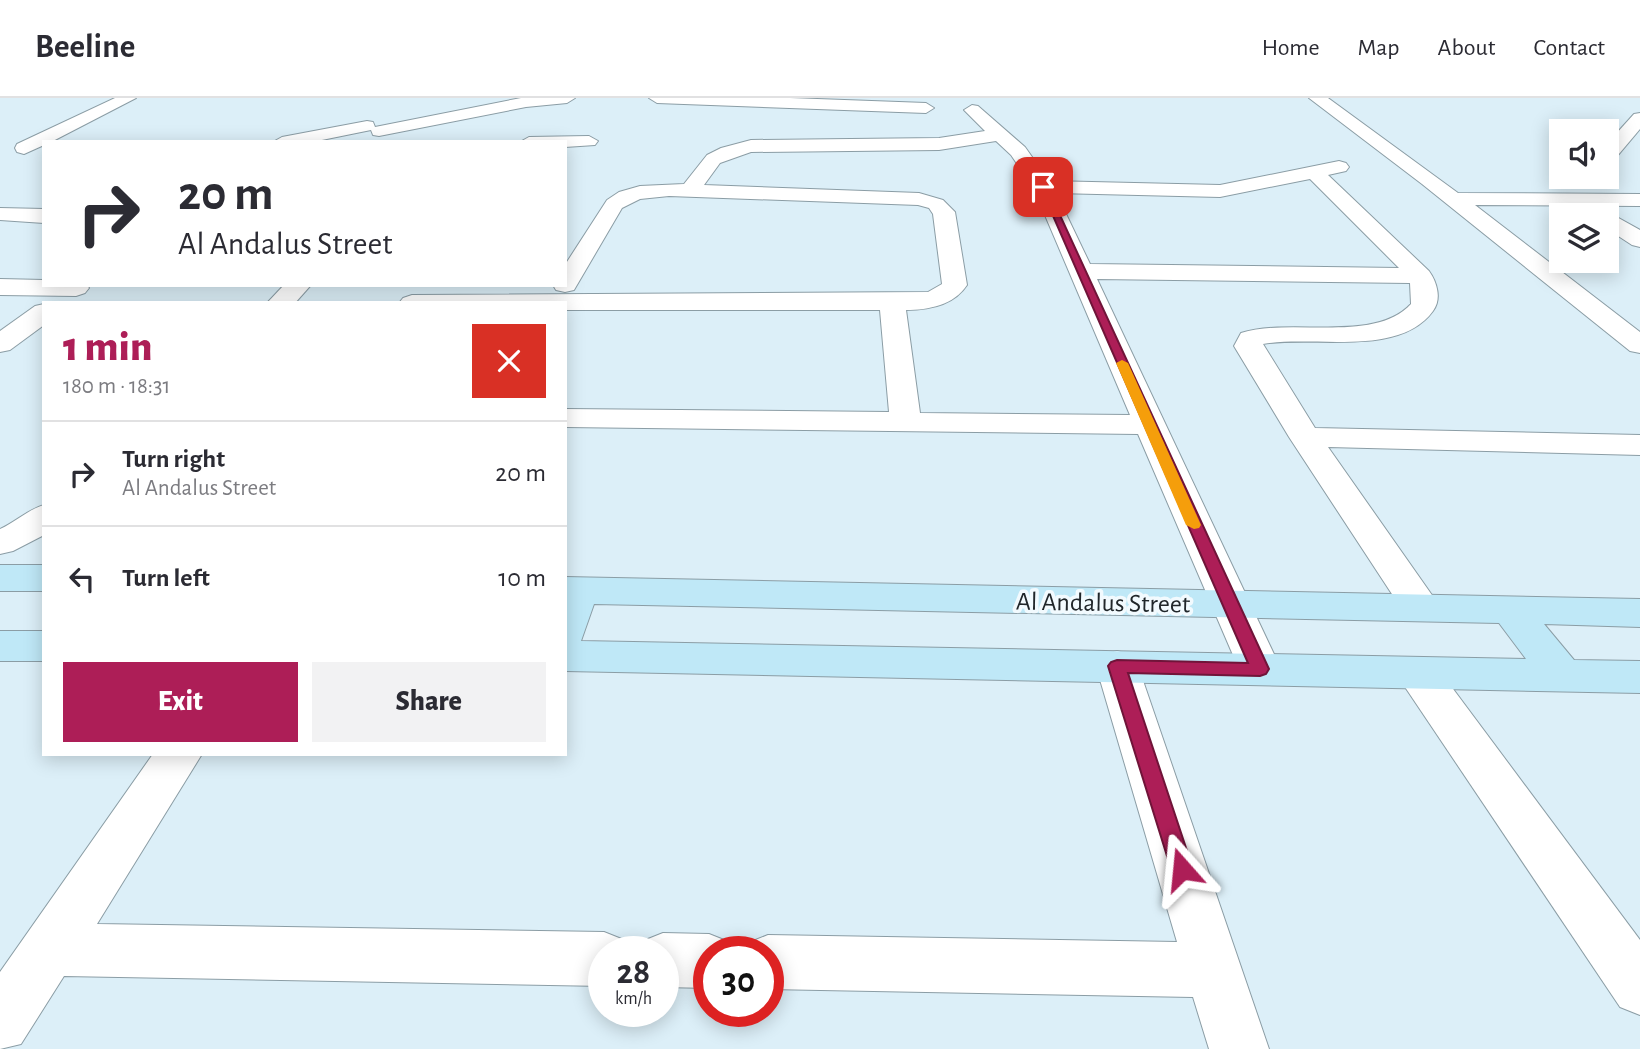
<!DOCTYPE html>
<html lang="en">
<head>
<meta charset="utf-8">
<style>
	:root { --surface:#fff; --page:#f2f2f3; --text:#2b2b33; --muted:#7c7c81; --line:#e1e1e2; --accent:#ad1e57 }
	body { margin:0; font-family:"Alegreya Sans",sans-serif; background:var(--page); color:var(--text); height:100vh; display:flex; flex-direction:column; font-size:26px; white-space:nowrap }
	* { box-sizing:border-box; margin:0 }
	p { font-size:23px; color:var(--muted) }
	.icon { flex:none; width:38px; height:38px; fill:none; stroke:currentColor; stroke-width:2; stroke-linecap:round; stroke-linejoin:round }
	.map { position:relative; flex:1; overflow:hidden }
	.panel { position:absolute; left:42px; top:203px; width:525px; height:455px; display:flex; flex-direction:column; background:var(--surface); border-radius:0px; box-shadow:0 4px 18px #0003 }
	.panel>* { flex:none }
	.guide { position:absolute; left:42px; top:42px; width:525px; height:147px; border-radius:0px; box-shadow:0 4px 18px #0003; background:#fff; color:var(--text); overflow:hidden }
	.fabs { position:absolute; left:1549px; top:21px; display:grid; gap:14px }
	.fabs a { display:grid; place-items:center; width:70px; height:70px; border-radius:0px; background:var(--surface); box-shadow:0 4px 18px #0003; font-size:35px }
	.speed { position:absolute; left:588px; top:838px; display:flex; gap:14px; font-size:35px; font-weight:700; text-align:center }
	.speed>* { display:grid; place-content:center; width:91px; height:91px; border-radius:50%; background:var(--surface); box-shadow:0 4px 18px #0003; line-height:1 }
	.speed small { font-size:18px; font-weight:400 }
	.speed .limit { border:10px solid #d22; background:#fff; color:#111 }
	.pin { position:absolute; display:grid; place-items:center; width:60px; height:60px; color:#fff; margin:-30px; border-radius:14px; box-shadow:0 4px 10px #0006 }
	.me { position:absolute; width:77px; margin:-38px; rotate:342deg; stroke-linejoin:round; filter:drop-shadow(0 0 5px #0008) }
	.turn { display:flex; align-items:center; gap:24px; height:147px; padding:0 21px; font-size:32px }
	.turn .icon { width:91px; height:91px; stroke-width:2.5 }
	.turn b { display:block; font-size:49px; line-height:60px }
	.round { display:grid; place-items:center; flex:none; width:74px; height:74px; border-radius:0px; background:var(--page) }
	.summary { display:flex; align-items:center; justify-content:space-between; height:119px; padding:0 21px }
	h1 { font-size:42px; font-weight:800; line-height:52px; color:var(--accent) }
	.action { display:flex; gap:14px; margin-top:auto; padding:14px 21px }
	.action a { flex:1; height:80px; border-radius:0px; background:var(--accent); color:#fff; font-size:28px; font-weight:800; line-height:80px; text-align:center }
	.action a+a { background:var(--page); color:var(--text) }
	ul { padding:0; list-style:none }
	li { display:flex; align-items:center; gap:21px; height:105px; padding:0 21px; border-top:2px solid var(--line) }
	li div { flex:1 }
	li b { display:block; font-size:26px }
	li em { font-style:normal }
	header { display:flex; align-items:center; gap:42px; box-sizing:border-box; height:98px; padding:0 35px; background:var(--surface); border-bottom:2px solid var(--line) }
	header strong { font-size:33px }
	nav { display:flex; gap:38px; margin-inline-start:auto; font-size:24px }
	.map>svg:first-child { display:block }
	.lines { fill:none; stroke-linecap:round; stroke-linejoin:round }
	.street-casing { stroke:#8b9da5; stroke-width:2 }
	.secondary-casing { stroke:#8b9da5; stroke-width:2 }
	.street { fill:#fff; fill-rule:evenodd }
	.secondary { fill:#bfe8f7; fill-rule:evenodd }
	.route { fill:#ad1e57; stroke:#701439; stroke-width:2 }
	.slow { fill:#f59e0b }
	.labels { text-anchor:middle; stroke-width:7; stroke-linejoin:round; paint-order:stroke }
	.street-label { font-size:26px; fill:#20262a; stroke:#f2fafe }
</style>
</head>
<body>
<header>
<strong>Beeline</strong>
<nav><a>Home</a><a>Map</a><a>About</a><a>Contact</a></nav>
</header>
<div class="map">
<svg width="1640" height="951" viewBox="0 0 1640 951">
	<rect width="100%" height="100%" fill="#dceff8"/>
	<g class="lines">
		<g class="street-casing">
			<g id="street">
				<polygon points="115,0 136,0 51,44 44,44 44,47 24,56 17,54 15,50 17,46"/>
				<polygon points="521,0 575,0 567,5 526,9 379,38 373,37 371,32 312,44 273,44 282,39 367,23 373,24 375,29"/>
				<polygon points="649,0 790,0 926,5 934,10 926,15 657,5"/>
				<polygon points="1309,0 1328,0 1458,95 1640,96 1640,108 1475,107 1640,234 1640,255 1630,253 1422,86"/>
				<path d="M 972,7 L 978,8 L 1025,49 L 1049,83 L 1220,87 L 1339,63 L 1346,65 L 1349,69 L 1346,73 L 1328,77 L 1429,173 C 1437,184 1442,201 1433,213 C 1399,260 1312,237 1263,246 L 1315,330 L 1640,337 L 1640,357 L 1328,349 L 1441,510 L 1435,519 L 1421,523 L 1407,519 L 1289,339 L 1234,248 L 1241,235 C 1290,219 1374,246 1411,206 L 1410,185 L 1097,181 L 1281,571 L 1275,582 L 1260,586 L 1245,582 L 1239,571 L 1138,336 L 565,329 L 565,311 L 889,314 L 880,212 L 565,212 L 565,205 L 399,205 L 403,200 L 412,197 L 928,194 L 942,186 L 933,116 L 929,110 L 918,107 L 669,98 L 640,101 L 622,110 L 574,192 L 565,194 L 556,192 L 553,187 L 565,187 L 565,167 L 607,102 L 619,94 L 640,88 L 684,86 L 707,57 L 721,50 L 751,42 L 939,40 L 985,33 L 964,12 ZM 996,43 L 1011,57 L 1033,89 L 1130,317 L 920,315 L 906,212 C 929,212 954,207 967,187 L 955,114 L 943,102 L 919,95 L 704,87 L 720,65 L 751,54 L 939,52 ZM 1310,81 L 1399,170 L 1090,166 L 1056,95 L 1220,99 Z"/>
				<polygon points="1640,15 1640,31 1613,63 1606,65 1606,47 1634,16"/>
				<polygon points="589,38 598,43 595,47 565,49 565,44 520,44 529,39"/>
				<polygon points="0,110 44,111 44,125 0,122"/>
				<polygon points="1606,113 1640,132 1640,149 1632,147 1606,130 1606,117 1597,117"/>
				<polygon points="0,181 44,182 44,187 87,187 89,190 85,195 76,198 0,197"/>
				<polygon points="284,187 311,187 295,205 267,205"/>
				<polygon points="44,206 44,227 10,252 0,254 0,233 35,208"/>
				<path d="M 44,407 L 44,437 L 13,453 L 0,456 L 0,431 C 16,424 27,412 44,407 Z"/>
				<polygon points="1117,553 1132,557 1138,568 1269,951 1209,951 1193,899 768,891 768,854 744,854 748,845 768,837 1177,844 1096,568 1102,557"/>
				<polygon points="1418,559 1433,564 1640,842 1640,917 1620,909 1403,586 1396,575 1403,564"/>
				<polygon points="153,656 202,656 97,826 604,834 624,842 629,854 604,854 604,888 64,878 21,946 0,951 0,874"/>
				<polygon points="663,835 709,836 729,844 733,854 709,854 709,890 663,889 663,854 638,854 643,843"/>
			</g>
		</g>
		<g class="secondary-casing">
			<g id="secondary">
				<rect x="0" y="467" width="44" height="26"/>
				<path d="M 565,479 L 1640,501 L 1640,529 L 1544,526 L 1574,562 L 1640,563 L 1640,595 L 565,573 ZM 594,506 L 1499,525 L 1526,561 L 581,543 Z"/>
				<rect x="0" y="533" width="44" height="30"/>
			</g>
		</g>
		<use href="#street" class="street"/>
		<use href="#secondary" class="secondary"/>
	</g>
	<polygon class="route" points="1040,88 1047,89 1269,571 1266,576 1260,578 1128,575 1193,771 1190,778 1182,781 1174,778 1171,771 1108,568 1111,564 1117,562 1248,565"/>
	<polygon class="slow" points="1122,262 1128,265 1201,427 1199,430 1194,431 1186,427 1116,265"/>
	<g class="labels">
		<g class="street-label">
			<text transform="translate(1103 504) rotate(1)" y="9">Al Andalus Street</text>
		</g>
	</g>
</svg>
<div class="fabs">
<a><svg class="icon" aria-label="sound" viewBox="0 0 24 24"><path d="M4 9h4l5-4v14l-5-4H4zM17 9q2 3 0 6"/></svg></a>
<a><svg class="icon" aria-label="layers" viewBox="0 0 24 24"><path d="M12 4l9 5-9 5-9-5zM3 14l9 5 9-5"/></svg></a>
</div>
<div class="speed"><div>28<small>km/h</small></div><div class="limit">30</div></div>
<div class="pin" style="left:1043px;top:89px;background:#d93025"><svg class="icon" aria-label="arrive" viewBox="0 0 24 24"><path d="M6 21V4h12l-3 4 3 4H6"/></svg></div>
<svg class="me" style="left:1182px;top:771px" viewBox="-20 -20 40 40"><path d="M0-17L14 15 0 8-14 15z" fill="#ad1e57" stroke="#fff" stroke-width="4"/></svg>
<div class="guide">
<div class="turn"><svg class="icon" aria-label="right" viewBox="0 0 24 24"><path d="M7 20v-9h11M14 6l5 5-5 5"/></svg><div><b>20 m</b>Al Andalus Street</div></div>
</div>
<section class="panel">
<div class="summary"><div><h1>1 min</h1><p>180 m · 18:31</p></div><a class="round" style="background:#d93025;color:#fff"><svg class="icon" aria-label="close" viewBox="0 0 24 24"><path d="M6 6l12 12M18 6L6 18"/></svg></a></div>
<ul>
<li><svg class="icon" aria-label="right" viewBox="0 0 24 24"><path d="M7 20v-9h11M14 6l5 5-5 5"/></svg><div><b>Turn right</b><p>Al Andalus Street</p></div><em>20 m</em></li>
<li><svg class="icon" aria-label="left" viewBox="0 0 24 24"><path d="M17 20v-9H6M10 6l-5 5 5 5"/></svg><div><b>Turn left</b></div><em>10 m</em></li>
</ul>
<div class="action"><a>Exit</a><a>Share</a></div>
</section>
</div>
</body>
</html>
